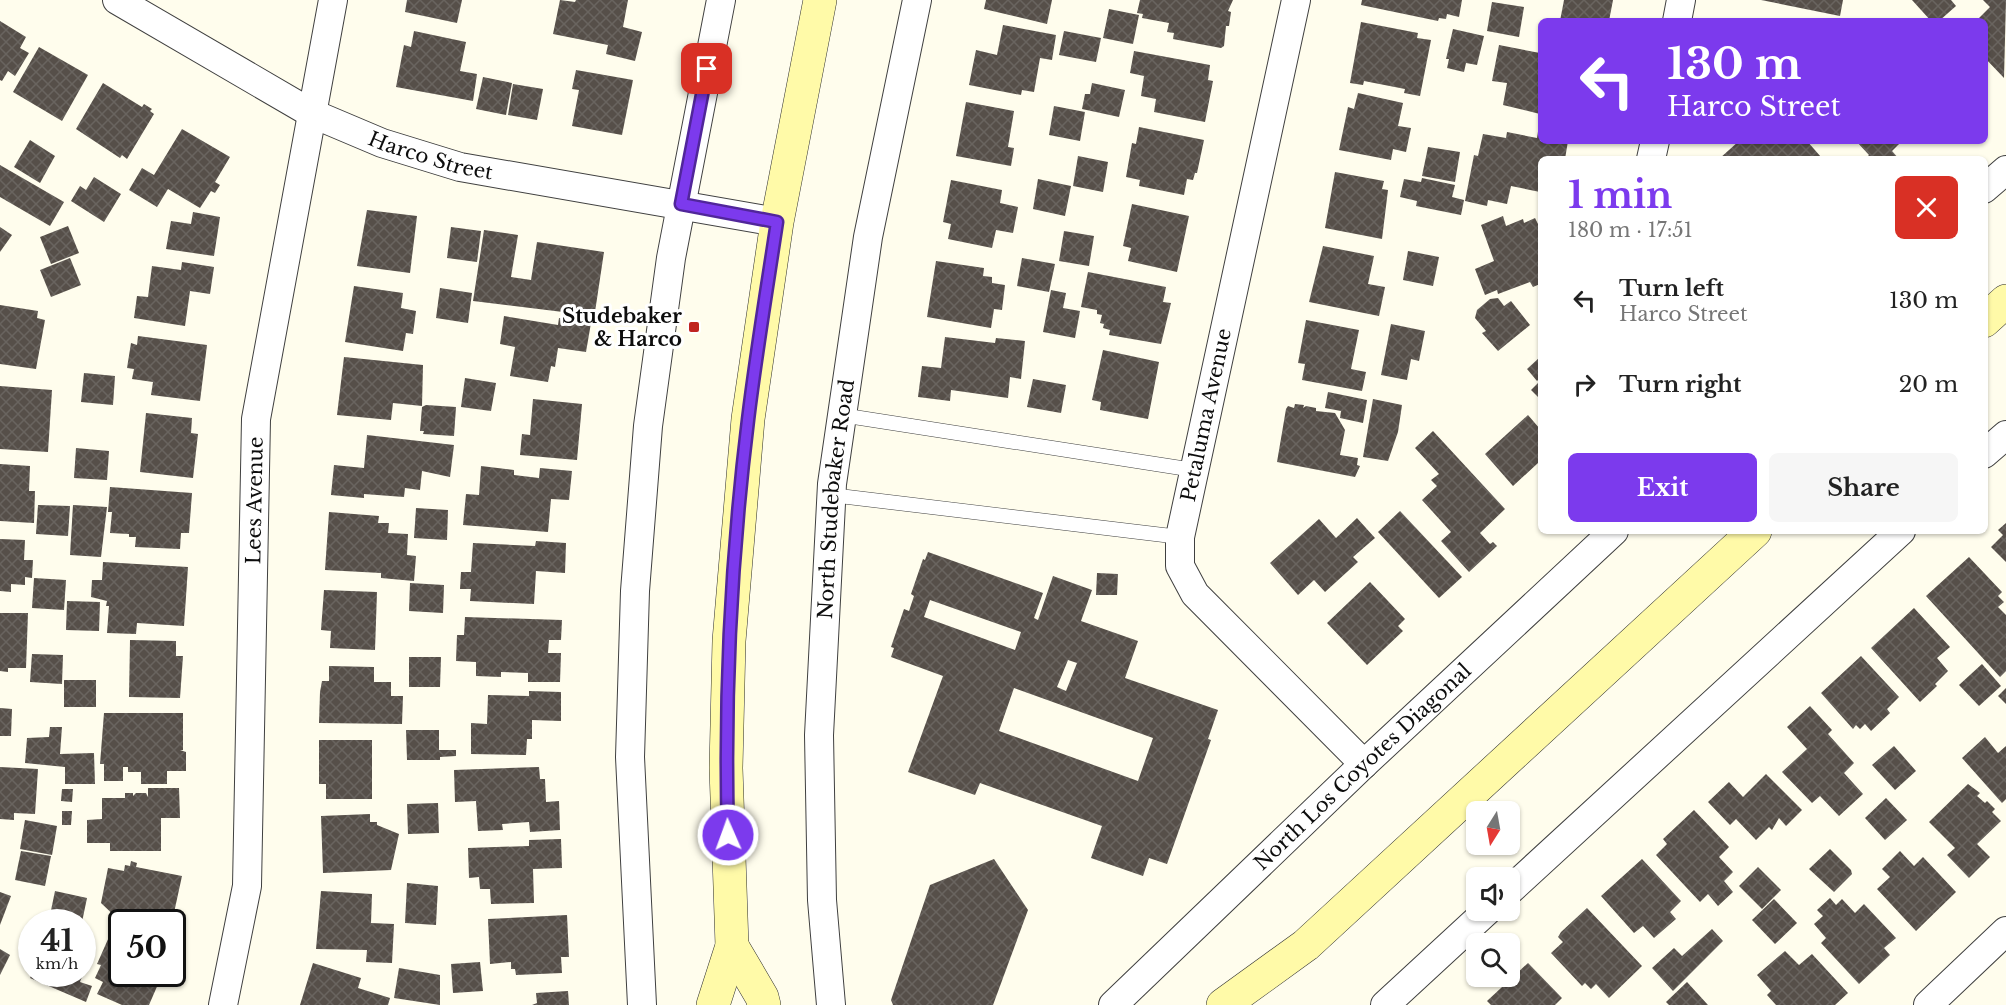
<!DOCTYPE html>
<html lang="en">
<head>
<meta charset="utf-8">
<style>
	:root { --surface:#fff; --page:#f6f6f6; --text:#222; --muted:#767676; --accent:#7c3aed }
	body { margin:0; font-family:"Libre Baskerville",serif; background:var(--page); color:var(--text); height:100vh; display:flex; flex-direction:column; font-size:22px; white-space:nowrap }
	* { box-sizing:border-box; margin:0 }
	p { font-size:20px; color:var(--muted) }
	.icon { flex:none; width:33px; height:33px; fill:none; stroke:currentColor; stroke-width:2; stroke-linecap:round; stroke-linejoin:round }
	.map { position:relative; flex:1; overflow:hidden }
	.sheet { position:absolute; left:1538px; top:156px; width:450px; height:378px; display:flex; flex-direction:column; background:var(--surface); border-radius:9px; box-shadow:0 2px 4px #0004 }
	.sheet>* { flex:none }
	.guide { position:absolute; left:1538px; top:18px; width:450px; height:126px; border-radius:9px; box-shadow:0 2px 4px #0004; background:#7c3aed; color:#fff; overflow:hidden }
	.needle { width:39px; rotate:191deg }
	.controls { position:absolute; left:1466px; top:801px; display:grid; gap:12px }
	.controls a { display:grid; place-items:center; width:54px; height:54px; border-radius:9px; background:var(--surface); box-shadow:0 2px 4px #0004; font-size:30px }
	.speed { position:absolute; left:18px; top:909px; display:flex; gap:12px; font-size:30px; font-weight:700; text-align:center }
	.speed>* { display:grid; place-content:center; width:78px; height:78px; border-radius:50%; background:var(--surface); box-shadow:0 2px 4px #0004; line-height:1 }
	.speed small { font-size:15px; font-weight:400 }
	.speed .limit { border:3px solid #111; border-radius:9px; background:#fff; color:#111 }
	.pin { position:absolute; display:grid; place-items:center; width:51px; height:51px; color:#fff; margin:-26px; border-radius:12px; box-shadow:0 3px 9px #0006 }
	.me { position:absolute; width:66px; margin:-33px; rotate:358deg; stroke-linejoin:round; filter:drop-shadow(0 0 4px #0008) }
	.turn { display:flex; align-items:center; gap:21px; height:126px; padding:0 30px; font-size:27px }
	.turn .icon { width:78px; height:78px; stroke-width:2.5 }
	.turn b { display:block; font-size:42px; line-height:51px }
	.round { display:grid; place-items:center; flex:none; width:63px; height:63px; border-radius:9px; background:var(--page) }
	.summary { display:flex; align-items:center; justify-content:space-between; height:102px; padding:0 30px }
	h1 { font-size:36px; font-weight:800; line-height:45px; color:var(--accent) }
	.button { display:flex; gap:12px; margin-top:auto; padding:12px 30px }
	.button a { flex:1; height:69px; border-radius:9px; background:var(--accent); color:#fff; font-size:24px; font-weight:800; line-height:69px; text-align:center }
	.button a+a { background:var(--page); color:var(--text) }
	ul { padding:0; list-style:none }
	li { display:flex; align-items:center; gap:18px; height:84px; padding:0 30px }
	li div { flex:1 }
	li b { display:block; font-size:22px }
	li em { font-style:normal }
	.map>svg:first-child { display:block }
	.building { fill:url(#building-cross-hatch); fill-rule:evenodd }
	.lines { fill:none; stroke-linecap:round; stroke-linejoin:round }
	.service-casing { stroke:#404040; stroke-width:15 }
	.minor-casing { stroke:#404040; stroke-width:30 }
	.secondary-casing { stroke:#2f2f2f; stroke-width:34 }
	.service { stroke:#fff; stroke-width:14 }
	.minor { stroke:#fff; stroke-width:28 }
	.secondary { stroke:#fffaa8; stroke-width:33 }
	.route-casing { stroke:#51269a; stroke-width:15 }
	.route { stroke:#7c3aed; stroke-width:10 }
	.poi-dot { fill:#c02422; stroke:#fff; stroke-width:2 }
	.labels { text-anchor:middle; stroke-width:6; stroke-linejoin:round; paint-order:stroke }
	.street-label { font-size:20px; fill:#0d0d0d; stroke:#fff }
	.poi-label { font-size:20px; font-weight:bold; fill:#0d0d0d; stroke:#fff; text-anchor:end }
</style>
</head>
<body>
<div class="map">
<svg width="2006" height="1005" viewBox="0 0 2006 1005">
	<defs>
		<pattern id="building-cross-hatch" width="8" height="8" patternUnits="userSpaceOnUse" patternTransform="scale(1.5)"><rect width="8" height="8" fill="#564f49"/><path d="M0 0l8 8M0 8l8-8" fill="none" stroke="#69645f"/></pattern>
	</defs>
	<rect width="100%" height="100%" fill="#fffded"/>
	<g class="building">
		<polygon points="407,0 462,0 457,23 405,12"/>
		<polygon points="560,0 575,2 576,0 628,0 623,27 642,32 635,61 606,54 608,45 553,34"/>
		<polygon points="986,0 1052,0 1047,24 984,9"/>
		<polygon points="1140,0 1233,0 1228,11 1231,12 1229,26 1226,26 1224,46 1221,48 1173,39 1174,33 1167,32 1169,23 1142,18 1143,14 1137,13"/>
		<polygon points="1362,0 1462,0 1459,17 1447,14 1446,19 1439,18 1438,21 1361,5"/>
		<polygon points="1564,0 1613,0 1609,21 1560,21"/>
		<polygon points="1761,0 1843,0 1840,16"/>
		<polygon points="1912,0 1951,0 1956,6 1939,21 1931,21"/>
		<polygon points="1983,0 2006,0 2004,78 1984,57 1984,21 1976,21 1990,7"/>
		<polygon points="1492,2 1524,7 1519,37 1487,31"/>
		<polygon points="1109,9 1139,15 1133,44 1103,38"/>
		<polygon points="0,21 26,37 20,48 29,53 15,76 8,71 2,81 0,80"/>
		<polygon points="1361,22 1418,33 1417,38 1431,40 1420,96 1404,93 1405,89 1364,81 1363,85 1350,83"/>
		<polygon points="1003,25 1056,35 1052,60 1040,58 1034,92 1022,90 1021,95 969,85 976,50 997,55"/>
		<polygon points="1453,29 1484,36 1477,65 1466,63 1464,72 1447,68 1449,59 1446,59"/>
		<polygon points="414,31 466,42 460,71 477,74 473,101 396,87 404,45 411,47"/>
		<polygon points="1064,31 1101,38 1096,62 1059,55"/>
		<polygon points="1499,45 1540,53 1540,114 1503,105 1507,83 1492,81"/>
		<polygon points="39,47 88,75 62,121 13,92"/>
		<polygon points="1134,51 1210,65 1208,80 1213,81 1205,122 1154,112 1156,99 1141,96 1144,76 1130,73"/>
		<polygon points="576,70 633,80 622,135 572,126 579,90 572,89"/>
		<polygon points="483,77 512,83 506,115 476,109"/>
		<polygon points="103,83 142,107 144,104 152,109 150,111 154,114 127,159 122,155 120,158 76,129"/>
		<polygon points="1092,83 1125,90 1119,117 1082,109 1085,94 1090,94"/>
		<polygon points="513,84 543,89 537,120 508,115"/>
		<polygon points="1358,93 1403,103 1398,126 1411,128 1406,152 1393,149 1391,160 1339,150 1348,107 1354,109"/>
		<polygon points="966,102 1014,111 1008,147 1014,148 1011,166 956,156"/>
		<polygon points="1054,106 1085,112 1080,141 1049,135"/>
		<polygon points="1539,125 1540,141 1568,141 1565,159 1540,159 1540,192 1511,186 1507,204 1488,200 1487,206 1465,201 1474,155 1478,156 1483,134 1506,138 1507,132 1537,138"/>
		<polygon points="1139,127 1204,140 1197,173 1195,173 1193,180 1187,179 1184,195 1139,186 1140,180 1126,177 1132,143 1136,144"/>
		<polygon points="182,129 230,157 215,182 220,185 215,193 211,191 200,208 168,189 157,207 129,190 142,168 154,175"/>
		<polygon points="30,140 55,156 40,183 14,167"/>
		<polygon points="1739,141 1807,141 1821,157 1819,159 1719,159"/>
		<polygon points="1856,141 1902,141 1892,151 1899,159 1865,159 1869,155"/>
		<polygon points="1428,147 1460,152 1455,182 1422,176"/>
		<polygon points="1078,156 1108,162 1103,192 1073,186"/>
		<polygon points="0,165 64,202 50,226 0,197"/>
		<polygon points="1335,172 1384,181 1382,189 1388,190 1382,239 1325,228"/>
		<polygon points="94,177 121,194 104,222 71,201 80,186 86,190"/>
		<polygon points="1422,178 1455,185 1452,197 1464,200 1461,215 1416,206 1417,201 1400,197 1404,179 1421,182"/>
		<polygon points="1038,179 1071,186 1065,216 1033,209"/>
		<polygon points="951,180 1002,190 1000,203 1018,207 1013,233 996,230 992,248 948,239 951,224 943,222"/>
		<polygon points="1132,204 1189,216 1177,272 1128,261 1131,248 1123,246"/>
		<polygon points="367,210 417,216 410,273 357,266"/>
		<polygon points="193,212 220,217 214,256 166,249 171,221 191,224"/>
		<polygon points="1503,216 1506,226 1523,219 1524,223 1535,218 1538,224 1540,223 1540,284 1533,287 1530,282 1498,294 1497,290 1485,295 1475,269 1494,261 1481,225"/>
		<polygon points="68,226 79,253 51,264 40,237"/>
		<polygon points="0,227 12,235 0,252"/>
		<polygon points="451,227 481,231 477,262 447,258"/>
		<polygon points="484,230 518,235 511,277 531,280 537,242 604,252 595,312 564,308 563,312 473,301"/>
		<polygon points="1064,231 1094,236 1089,266 1059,261"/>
		<polygon points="1323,246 1374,256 1368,284 1385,287 1379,316 1309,302"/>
		<polygon points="1408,251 1439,257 1433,286 1403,280"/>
		<polygon points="70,258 81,285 51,297 40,270"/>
		<polygon points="1022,258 1055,264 1049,292 1017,286"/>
		<polygon points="936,261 984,268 983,276 992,277 992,283 1005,285 1002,310 994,309 991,328 927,317"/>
		<polygon points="182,262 214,267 210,294 190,291 185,326 134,318 137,296 148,297 152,266 181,270"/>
		<polygon points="1088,272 1166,287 1163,302 1171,303 1161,344 1109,335 1110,330 1103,328 1104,324 1100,323 1102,315 1097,314 1097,310 1081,307"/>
		<polygon points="354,286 403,293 401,308 416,311 413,334 406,333 403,351 345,342"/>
		<polygon points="440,288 472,293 468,323 436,318"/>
		<polygon points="1051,290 1066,293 1063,308 1080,311 1075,338 1043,332"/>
		<polygon points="1498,298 1504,306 1511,301 1530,325 1498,351 1482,333 1486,331 1475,318 1477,310 1490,299"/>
		<polygon points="0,305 38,311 37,318 45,320 36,369 0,364"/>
		<polygon points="504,316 558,325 559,318 591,323 586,352 558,348 555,367 551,366 548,382 510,376 515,347 500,344"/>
		<polygon points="1306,320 1359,330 1351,369 1366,372 1362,391 1302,380 1305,364 1298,363"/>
		<polygon points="1391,324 1425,331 1419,361 1411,359 1407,380 1381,375"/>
		<polygon points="138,336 207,345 200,401 151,395 153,382 132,379 134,369 127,368 131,343 137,345"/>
		<polygon points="945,337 995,343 996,338 1025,341 1021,379 1010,377 1008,398 951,390 950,401 918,397 922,366 941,368"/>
		<polygon points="1103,350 1159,362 1148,419 1100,410 1101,402 1092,400"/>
		<polygon points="344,357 423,365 422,406 393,403 391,420 337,415"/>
		<polygon points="1540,357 1540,378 1537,381 1527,369"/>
		<polygon points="84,373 115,376 113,405 81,402"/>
		<polygon points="465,378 496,383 491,411 461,407"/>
		<polygon points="1033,379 1066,385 1061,413 1027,407"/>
		<polygon points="1540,381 1540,399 1531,390"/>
		<polygon points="0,386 52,390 48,452 0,449"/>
		<polygon points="1328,392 1367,400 1363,423 1340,418 1341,411 1325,408"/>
		<polygon points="533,399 582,404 577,460 520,455 522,434 530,435"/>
		<polygon points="1373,399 1402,405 1398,432 1388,461 1363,457"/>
		<polygon points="1295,404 1304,405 1303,408 1306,406 1316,408 1316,411 1335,413 1345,430 1340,455 1358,458 1357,465 1360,466 1355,477 1277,462 1286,409 1288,406 1294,408"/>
		<polygon points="426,405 456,407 454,436 423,434 424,431 420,431 422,407"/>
		<polygon points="146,413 192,418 191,433 198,434 193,478 140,472"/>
		<polygon points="1528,415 1540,429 1540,466 1538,463 1513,486 1485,454"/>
		<polygon points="1433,431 1505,509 1480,533 1490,544 1493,542 1497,546 1469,572 1441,541 1451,532 1422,500 1437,486 1431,480 1439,474 1415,448"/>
		<polygon points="367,435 454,445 450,477 422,471 420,490 405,488 404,497 364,494 364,498 331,495 334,465 364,468"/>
		<polygon points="76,448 109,451 107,480 74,478"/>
		<polygon points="0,464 30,466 29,491 35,491 34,523 0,521"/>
		<polygon points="481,466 514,470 514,475 539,478 540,468 572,471 569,500 551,499 548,532 463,525 466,494 479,495"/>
		<polygon points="110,487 192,493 189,533 181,533 180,549 135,547 136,537 129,537 129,534 110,533 112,512 108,512"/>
		<polygon points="38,505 70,506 68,536 36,534"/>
		<polygon points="73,505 107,507 101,557 70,555"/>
		<polygon points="416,508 448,510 447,540 414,538"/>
		<polygon points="1400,511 1462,577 1439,598 1378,532"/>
		<polygon points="329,512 379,516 378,523 389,523 388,533 408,534 407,555 416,556 414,581 381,578 381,573 325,570"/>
		<polygon points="1357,518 1375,538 1353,557 1358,562 1325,592 1314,580 1298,595 1270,563 1319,519 1336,538"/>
		<polygon points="2006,523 2006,562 1991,547 2003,535 1998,530"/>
		<polygon points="0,539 25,540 24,560 33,560 32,578 25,577 25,585 11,584 11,592 0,591"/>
		<polygon points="536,541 566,543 565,573 536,571 534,604 470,601 471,589 460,589 461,572 471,572 473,543 535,546"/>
		<path d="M 928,552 L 1043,593 L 1034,618 L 1038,620 L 1053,576 L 1092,590 L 1081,621 L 1138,641 L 1125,678 L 1218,710 L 1208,739 L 1211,740 L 1167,864 L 1149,858 L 1143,876 L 1091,858 L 1102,826 L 980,783 L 975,795 L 908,772 L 943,676 L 891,657 L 894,648 L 891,647 L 904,609 L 909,611 L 914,596 L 911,594 L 923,559 L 925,560 ZM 930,600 L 1021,632 L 1015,650 L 924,617 ZM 1068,660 L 1077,663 L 1066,691 L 1057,687 ZM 1014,688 L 1153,738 L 1138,781 L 999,731 Z"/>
		<polygon points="1969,557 2002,592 1998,596 2004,602 1998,607 2006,615 2006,671 2000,677 1926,596"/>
		<polygon points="103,562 188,567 184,626 137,623 136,634 107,633 109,606 106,606 107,601 91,597 92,580 102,580"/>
		<polygon points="1097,573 1118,574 1117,595 1096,595"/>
		<polygon points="34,578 66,580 64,610 32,608"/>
		<polygon points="1370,582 1405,619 1398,626 1403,631 1367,665 1327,623"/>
		<polygon points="410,583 444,585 443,613 409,611"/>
		<polygon points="324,590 377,592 375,650 330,648 331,631 321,630"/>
		<polygon points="67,601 100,602 99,631 66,630"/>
		<polygon points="1914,608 1950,647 1937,658 1948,671 1935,684 1937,686 1920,702 1871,648"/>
		<polygon points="0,613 28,613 26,668 8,668 8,672 0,671"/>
		<polygon points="465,617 562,620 561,640 549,640 548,653 561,653 560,682 528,682 528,673 501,672 501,677 476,676 476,662 456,661 457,635 464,635"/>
		<polygon points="130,640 176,641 176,656 183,656 180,698 129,697"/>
		<polygon points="32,654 63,655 62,684 30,682"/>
		<polygon points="1861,656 1899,697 1887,709 1890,713 1871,731 1865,724 1860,729 1856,725 1853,729 1821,693"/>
		<polygon points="409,657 441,657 440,687 409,687"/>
		<polygon points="1982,664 2001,686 1979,706 1959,685"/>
		<polygon points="329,666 374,667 374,682 391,682 391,696 403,696 402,724 319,723 320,692 322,681 329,681"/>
		<rect x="64" y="680" width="32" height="27"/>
		<polygon points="2006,688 2006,704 1998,696"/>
		<polygon points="529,691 561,692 561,721 532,720 532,739 527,739 526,755 471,754 471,723 487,724 488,695 529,696"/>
		<polygon points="1810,706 1832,730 1828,734 1854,763 1844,773 1863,794 1839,816 1820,796 1812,803 1782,772 1807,749 1787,727"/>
		<polygon points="0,708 12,709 11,736 0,736"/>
		<polygon points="104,713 183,713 183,750 180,750 186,752 186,771 167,771 167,784 141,784 141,772 128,772 128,767 123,767 123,781 104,781 104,764 100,764"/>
		<polygon points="50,727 62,727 60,754 94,753 95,784 65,784 65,767 25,763 27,738 49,737"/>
		<polygon points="406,730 439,730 439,750 456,750 456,756 440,757 440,760 407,760"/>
		<polygon points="1985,737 1998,753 2006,746 2006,799 2002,803 1962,758"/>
		<polygon points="319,740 372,740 372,799 326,799 326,784 319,784"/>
		<polygon points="1894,746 1916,771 1895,790 1872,765"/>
		<polygon points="0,767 38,769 35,814 14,813 14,820 0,819"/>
		<polygon points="539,767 540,779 545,779 546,802 559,801 560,830 530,832 529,822 502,824 503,830 478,831 476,801 455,802 454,770"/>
		<polygon points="1766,774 1802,810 1786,826 1779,818 1772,830 1769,827 1756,840 1736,819 1730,825 1708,802 1729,782 1743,797"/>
		<polygon points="1968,784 1980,793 1977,796 1985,803 1987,801 1995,809 1992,812 2001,821 1977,844 1990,857 1969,878 1947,855 1955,848 1929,822"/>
		<polygon points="148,788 179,788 180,818 161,818 161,851 110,851 110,843 87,843 87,820 102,819 102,798 125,798 125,793 133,793 133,796 136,793 146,793 148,797"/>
		<polygon points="62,789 73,789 72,802 61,801"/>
		<polygon points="1886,798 1907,820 1885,840 1865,818"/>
		<polygon points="438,803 439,833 408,834 407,804"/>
		<polygon points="1694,810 1729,847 1719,857 1733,872 1724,881 1733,892 1718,906 1708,894 1700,902 1656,855 1667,844 1663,839"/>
		<polygon points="62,811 72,811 71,825 62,825"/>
		<polygon points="370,814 370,822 377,822 377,825 399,834 391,870 323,873 321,816"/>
		<polygon points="25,820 57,826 52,855 20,849"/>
		<polygon points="561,839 562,868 533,869 534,903 491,904 490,889 480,889 479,877 469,878 468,848 529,846 529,840"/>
		<polygon points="1830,849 1851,870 1852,874 1834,892 1809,869"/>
		<polygon points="21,851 51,856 45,886 15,880"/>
		<polygon points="1900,851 1914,866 1923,857 1956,892 1916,931 1877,889 1890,877 1882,869"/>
		<polygon points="994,859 1028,910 993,1005 893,1005 891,1000 930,885"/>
		<polygon points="1642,859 1681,901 1670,912 1676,919 1654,938 1643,926 1634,933 1601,896"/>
		<polygon points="131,861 137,863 136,867 182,876 172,922 121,922 101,903 108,868 124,871 125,865 130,866"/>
		<polygon points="1758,867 1781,890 1762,909 1739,886"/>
		<polygon points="407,883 438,886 436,925 405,923"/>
		<polygon points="55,891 87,898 82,922 49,920"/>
		<polygon points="321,891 372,894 371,923 394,924 392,963 366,962 367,950 316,949"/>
		<polygon points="0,892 11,896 0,925"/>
		<polygon points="1830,898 1836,905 1842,899 1855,913 1864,904 1896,938 1884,948 1890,955 1859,984 1821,943 1826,938 1814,924 1823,916 1817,910"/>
		<polygon points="1774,899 1797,923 1775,944 1752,920"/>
		<polygon points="1587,908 1642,966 1609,998 1596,984 1591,989 1585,983 1582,986 1551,953 1563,942 1558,937 1561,932"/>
		<polygon points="567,915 569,957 561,957 562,973 516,975 515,969 511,969 511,962 490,964 488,919"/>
		<polygon points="1712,929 1723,941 1673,991 1652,968 1674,948 1682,956"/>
		<polygon points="122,936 122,974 162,975 149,1005 122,1005 97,994 103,982 95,978 101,965 97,964 109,937 119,942"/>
		<polygon points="0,949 10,955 0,975"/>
		<polygon points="1785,951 1799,965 1812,954 1848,993 1835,1005 1776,1005 1767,995 1771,991 1757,975"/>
		<polygon points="480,962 483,991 453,993 451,964"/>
		<polygon points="313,963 361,978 358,988 390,998 388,1005 300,1005"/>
		<polygon points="1528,963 1562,998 1555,1005 1491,1005 1487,1001"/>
		<polygon points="399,968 440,975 440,1005 394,998"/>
		<polygon points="32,974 83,974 80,982 92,986 86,1002 30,978"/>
		<polygon points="1687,982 1708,1005 1669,1005 1666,1002"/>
		<polygon points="568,991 569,1005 532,1005 537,1003 536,993"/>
	</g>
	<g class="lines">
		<g class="service-casing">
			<g id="service">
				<polyline points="841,415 1194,470"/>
				<polyline points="831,495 1180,537"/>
			</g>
		</g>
		<g class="minor-casing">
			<g id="minor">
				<path id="s1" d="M 117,0 L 311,113 L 382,143 L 460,167 L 777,222"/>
				<polyline points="1296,0 1180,537 1180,566 1195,594 1364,764"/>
				<polyline points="1677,21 1681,0"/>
				<polyline points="1651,159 1655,141"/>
				<polyline points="1984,189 2006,170"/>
				<polyline points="1984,454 2006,435"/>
				<polyline points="1509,891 1901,531"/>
				<path id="s2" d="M 223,1005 L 247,886 L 256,419 L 333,0"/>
				<polyline points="642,1005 630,757 635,591 648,426 671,258 721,0"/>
				<path id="s3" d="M 831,1005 L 822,900 L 819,735 L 832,484 L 868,237 L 917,0"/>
				<path id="s4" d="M 1113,1005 L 1364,764 L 1614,531"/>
				<polyline points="1385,1005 1488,910"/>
				<polyline points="1928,1005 2006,931"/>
			</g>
		</g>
		<g class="secondary-casing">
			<g id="secondary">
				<polyline points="1984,321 2006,301"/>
				<polyline points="732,946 762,997 764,1005"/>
				<polyline points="713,1005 732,946 726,768 729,641 748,419 777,222 820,0"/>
				<polyline points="1223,1005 1306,945 1755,531"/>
			</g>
		</g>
		<use href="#service" class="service"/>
		<use href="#minor" class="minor"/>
		<use href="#secondary" class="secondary"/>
	</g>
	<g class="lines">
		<g class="route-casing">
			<path id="route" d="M 707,69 L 681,204 L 777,222 C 767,288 756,354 748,420 C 731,558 724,697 728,835"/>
		</g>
		<use href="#route" class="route"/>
	</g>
	<rect class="poi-dot" x="688" y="321" width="12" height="12" rx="3"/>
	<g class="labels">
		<g class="street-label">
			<text dy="7" stroke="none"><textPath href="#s1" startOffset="352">Harco Street</textPath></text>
			<text transform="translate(1206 415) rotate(-78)" y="7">Petaluma Avenue</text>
			<text dy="7" stroke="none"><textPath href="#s2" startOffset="507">Lees Avenue</textPath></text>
			<text dy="7" stroke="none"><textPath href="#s3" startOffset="507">North Studebaker Road</textPath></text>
			<text dy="7" stroke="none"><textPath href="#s4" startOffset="345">North Los Coyotes Diagonal</textPath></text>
		</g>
		<g class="poi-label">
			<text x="682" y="323">Studebaker<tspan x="682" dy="23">&amp; Harco</tspan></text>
		</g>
	</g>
</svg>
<div class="controls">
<a><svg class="needle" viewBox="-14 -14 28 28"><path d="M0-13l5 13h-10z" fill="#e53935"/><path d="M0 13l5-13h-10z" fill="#767676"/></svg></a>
<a><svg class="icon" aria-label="sound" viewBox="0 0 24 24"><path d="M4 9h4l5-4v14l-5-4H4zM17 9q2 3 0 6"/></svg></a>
<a><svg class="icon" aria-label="search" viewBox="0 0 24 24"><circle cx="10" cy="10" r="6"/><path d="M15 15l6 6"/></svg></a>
</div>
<div class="speed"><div>41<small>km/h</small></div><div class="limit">50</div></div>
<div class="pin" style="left:707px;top:69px;background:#d93025"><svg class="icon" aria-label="arrive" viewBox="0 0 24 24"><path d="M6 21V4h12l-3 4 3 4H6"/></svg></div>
<svg class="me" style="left:728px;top:835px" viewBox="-20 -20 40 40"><circle r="17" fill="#7c3aed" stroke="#fff" stroke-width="3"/><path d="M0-11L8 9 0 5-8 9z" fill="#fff"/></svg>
<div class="guide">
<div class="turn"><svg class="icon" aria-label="left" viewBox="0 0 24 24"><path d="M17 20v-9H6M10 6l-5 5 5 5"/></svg><div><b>130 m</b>Harco Street</div></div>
</div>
<section class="sheet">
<div class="summary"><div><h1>1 min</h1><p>180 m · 17:51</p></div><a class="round" style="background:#d93025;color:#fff"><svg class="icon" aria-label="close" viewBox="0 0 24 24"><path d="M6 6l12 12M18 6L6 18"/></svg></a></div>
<ul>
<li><svg class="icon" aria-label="left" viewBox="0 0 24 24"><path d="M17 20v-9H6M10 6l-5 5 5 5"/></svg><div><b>Turn left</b><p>Harco Street</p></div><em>130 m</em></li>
<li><svg class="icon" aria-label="right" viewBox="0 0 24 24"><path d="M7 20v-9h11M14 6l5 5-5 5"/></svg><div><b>Turn right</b></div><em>20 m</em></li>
</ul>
<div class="button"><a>Exit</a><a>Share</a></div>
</section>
</div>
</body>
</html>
